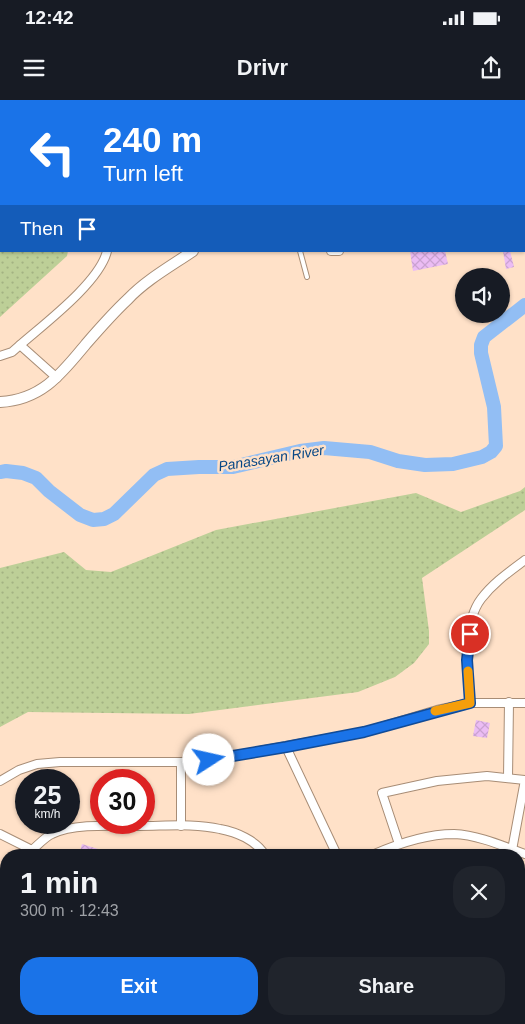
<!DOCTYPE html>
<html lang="en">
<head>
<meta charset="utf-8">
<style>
	:root { --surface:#171b24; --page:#20242c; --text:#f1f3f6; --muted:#9ea1a6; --accent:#1a73e8 }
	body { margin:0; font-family:Arial,sans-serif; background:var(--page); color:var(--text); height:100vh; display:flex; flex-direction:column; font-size:19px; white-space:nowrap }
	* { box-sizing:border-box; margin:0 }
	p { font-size:16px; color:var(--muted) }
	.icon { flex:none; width:28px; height:28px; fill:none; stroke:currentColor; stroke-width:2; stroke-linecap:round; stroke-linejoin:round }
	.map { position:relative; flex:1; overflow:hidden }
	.details { position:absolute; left:0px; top:749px; width:525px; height:176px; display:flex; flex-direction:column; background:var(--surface); border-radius:20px 20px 0 0; box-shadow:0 1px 4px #0004 }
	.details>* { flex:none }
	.top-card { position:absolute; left:0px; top:0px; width:525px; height:152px; box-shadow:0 1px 4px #0004; background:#1a73e8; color:#fff; overflow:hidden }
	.buttons { position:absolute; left:455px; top:168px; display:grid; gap:10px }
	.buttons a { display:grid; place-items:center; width:55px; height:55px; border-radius:50%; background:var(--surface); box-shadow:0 1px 4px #0004; font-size:25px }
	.speed { position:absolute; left:15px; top:669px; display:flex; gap:10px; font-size:25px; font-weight:700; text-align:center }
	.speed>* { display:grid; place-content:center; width:65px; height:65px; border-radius:50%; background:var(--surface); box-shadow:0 1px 4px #0004; line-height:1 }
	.speed small { font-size:12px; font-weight:400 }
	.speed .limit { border:8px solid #d22; background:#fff; color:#111 }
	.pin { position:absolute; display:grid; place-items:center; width:42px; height:42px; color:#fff; margin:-21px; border:2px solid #fff; border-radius:50%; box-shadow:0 1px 5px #0007 }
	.me { position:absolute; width:55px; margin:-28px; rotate:80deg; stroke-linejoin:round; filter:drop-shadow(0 0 4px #0008) }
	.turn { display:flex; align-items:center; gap:18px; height:105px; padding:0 20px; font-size:22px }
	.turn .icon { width:65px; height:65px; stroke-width:2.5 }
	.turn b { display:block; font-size:35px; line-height:42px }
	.then { display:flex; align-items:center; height:48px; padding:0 20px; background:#0003; gap:10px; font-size:19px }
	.round { display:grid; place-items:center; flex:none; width:52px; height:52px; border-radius:20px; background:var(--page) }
	.head { display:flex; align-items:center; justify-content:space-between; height:85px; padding:0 20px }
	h1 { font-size:30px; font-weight:700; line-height:38px }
	.cta { display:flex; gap:10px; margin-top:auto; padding:10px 20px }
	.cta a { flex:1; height:58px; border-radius:20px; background:var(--accent); color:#fff; font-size:20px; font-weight:700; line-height:58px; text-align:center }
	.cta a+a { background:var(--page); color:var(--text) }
	.status { display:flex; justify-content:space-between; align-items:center; height:35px; padding:0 25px; background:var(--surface); direction:ltr }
	.status svg { height:14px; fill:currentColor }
	header { display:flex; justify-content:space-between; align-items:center; height:65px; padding:0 20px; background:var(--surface); font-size:22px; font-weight:700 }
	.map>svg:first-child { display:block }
	.green { fill:url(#green-dots) }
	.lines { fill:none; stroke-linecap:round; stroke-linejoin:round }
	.river { stroke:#92bef4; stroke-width:14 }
	.building { fill:url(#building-cross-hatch) }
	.service-casing { stroke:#a88d76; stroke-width:6 }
	.minor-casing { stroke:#a88d76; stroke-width:10 }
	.tertiary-casing { stroke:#a88d76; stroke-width:12 }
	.path { stroke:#af9885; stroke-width:1; stroke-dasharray:5 2.5; stroke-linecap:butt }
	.service { stroke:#fff; stroke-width:4 }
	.minor { stroke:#fff; stroke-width:8 }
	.tertiary { stroke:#fff; stroke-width:10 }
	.route-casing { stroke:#114b97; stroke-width:12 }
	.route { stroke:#1a73e8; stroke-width:9 }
	.slow { stroke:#f59e0b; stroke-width:9 }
	.labels { text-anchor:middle; stroke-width:5; stroke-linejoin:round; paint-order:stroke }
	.water-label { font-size:14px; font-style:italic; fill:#064685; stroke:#ffe1c8 }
</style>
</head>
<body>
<div class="status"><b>12:42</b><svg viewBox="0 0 49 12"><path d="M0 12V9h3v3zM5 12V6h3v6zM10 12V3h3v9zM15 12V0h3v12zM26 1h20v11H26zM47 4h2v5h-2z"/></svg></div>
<header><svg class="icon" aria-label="menu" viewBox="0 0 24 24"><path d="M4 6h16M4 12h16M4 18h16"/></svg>Drivr<svg class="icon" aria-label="share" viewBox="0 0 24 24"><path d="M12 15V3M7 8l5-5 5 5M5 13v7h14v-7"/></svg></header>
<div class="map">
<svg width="525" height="924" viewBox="0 0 525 924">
	<defs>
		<pattern id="green-dots" width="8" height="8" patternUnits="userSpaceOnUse" patternTransform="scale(1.25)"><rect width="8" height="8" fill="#bdcf97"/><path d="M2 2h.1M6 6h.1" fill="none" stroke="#a3b282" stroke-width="1.8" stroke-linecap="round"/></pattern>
		<pattern id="building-cross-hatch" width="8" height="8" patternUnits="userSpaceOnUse" patternTransform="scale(1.25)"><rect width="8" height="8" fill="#ebbcf4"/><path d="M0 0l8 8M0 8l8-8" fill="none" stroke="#caa2d1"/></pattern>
	</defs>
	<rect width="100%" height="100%" fill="#ffe1c8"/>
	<g class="green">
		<polygon points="0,0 21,1 1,1 1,151 68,151 67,156 0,217"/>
		<polygon points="525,387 525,410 422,478 429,531 429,544 414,563 395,577 358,592 189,614 28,612 0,627 0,468 64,452 86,470 111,472 216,430 416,393 461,412 520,391"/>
		<polygon points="3,781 6,783 6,919 374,919 365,924 14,924 0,918 0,782"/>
		<polygon points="519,789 525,791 525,924 516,924 498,919 519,919"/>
	</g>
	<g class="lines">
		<polyline class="river" points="0,372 6,371 23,373 36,378 49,391 80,415 93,420 104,419 114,414 154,375 167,369 199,367 233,367 300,351 324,348 370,352 398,361 425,365 453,364 482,357 491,352 496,346 494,307 481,253 481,245 484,237 525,205"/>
	</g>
	<g class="building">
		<polygon points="410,151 445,151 448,164 413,171"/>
		<polygon points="503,151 510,151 514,167 506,169"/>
		<polygon points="476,620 490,623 487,638 473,636"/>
		<polygon points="82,744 114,754 113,755 79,755"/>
	</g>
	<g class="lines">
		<g class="service-casing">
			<polyline id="service" points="300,151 307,177"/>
		</g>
		<g class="minor-casing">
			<g id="minor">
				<polyline points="89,0 90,1"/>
				<polyline points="156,1 158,0"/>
				<polyline points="524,117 525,117"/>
				<polyline points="331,151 339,151"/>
				<polyline points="20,245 57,278"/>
				<path d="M 0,256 L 12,252 L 20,245 C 44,224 100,182 107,151"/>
				<path d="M 470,603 C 468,573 462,524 481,499 C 493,483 509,472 525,460"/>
				<polyline points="286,647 337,755"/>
				<polyline points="508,678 509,602"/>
				<polyline points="0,681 19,670 37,664 60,662 181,662 209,660 364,632 437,610 470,603 525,603"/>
				<polyline points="181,726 181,662"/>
				<polyline points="0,734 42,755"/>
				<polyline points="399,744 382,693 437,681 487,676 525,680"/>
				<polyline points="512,750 525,680"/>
				<path d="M 31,751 C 38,745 45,737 52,734 C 74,723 115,726 139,726 C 166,726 194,723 220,729 C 236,732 256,740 265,755"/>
				<path d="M 372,755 C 397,744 426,734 454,734 C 478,735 503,746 525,754"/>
				<polyline points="412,919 414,924"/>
			</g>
		</g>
		<g class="tertiary-casing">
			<g id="tertiary">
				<polyline points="524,47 525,47"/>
				<path d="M 0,302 C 42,300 62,273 86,244 C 99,229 113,213 128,199 C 146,180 171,166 193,151"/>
			</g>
		</g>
		<g class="path">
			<polyline points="519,803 525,806"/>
			<polyline points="0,909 6,913"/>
			<polyline points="48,919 53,924"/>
			<polyline points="289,924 297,919"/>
		</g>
		<use href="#service" class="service"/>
		<use href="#minor" class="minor"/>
		<use href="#tertiary" class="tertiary"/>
	</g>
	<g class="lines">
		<g class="route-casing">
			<polyline id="route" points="209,660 286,647 364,632 470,603 467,560 470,534"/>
		</g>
		<use href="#route" class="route"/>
		<polyline class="slow" points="435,611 470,603 468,571"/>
	</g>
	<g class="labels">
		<g class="water-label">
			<text transform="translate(271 358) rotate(-9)" y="5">Panasayan River</text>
		</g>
	</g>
</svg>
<div class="buttons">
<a><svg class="icon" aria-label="sound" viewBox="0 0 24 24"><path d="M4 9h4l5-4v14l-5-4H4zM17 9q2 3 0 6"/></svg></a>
</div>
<div class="speed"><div>25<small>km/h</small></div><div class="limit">30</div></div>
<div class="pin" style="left:470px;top:534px;background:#d93025"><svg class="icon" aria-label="arrive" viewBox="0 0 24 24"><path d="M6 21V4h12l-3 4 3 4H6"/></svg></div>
<svg class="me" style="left:209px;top:660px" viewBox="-20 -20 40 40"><circle r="19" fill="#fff"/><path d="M0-13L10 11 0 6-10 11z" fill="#1a73e8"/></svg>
<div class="top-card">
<div class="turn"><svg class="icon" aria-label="left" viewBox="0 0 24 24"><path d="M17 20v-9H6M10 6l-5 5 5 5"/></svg><div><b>240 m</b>Turn left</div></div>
<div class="then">Then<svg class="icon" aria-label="arrive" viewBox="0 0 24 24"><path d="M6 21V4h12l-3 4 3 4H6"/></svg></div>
</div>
<section class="details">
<div class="head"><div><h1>1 min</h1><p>300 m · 12:43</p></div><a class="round"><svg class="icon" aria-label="close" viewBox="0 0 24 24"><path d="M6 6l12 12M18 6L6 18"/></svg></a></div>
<div class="cta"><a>Exit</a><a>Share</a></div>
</section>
</div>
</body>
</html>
